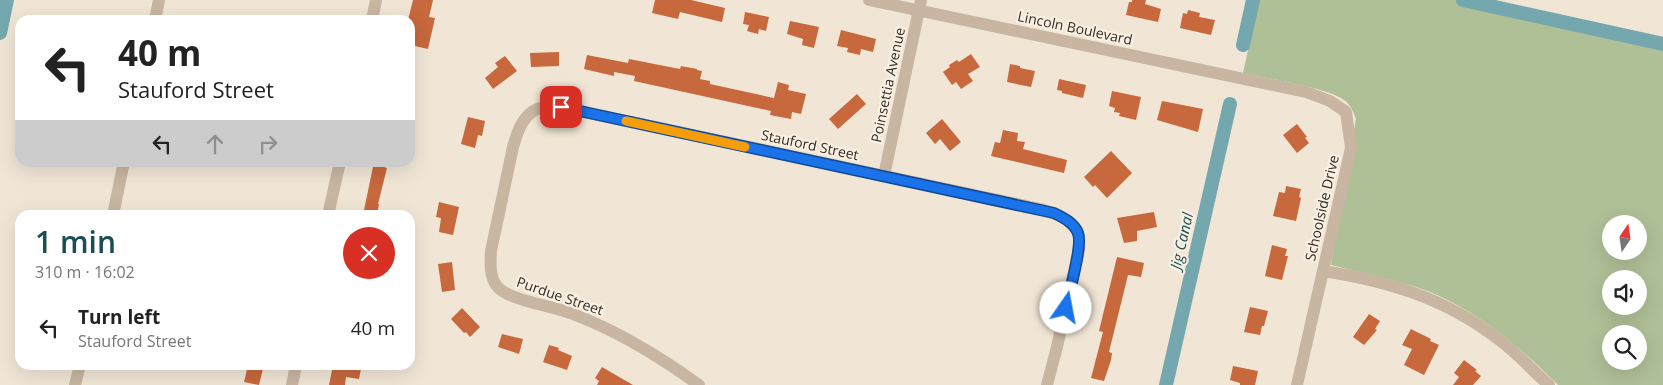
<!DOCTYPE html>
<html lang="en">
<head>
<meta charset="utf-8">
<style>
	:root { --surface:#fff; --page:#f2f2f2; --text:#222; --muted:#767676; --accent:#1a4d54 }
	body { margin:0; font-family:"Open Sans",sans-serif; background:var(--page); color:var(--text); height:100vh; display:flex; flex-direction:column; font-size:19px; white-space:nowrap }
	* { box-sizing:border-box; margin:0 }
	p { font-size:16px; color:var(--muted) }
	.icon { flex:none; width:28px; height:28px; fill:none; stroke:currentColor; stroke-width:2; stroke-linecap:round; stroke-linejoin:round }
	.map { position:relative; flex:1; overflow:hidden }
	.details { position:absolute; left:15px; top:210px; width:400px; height:160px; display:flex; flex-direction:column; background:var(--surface); border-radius:15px; box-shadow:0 5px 20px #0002 }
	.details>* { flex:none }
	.top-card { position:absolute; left:15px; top:15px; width:400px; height:152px; border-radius:15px; box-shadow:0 5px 20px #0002; background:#fff; color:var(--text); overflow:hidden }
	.needle { width:32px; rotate:13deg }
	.controls { position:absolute; left:1602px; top:215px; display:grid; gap:10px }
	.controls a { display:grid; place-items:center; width:45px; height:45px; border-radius:50%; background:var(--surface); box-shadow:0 5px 20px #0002; font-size:25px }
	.pin { position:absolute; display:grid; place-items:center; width:42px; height:42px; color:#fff; margin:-21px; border-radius:10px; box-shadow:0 2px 8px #0006 }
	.me { position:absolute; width:55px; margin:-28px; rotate:12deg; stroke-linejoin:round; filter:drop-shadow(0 0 4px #0008) }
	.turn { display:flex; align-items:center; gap:18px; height:105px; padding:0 20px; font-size:22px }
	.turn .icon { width:65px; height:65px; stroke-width:2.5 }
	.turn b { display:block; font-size:35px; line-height:42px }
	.lanes { display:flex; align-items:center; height:48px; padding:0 20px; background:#0003; justify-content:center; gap:25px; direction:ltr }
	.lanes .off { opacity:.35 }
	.round { display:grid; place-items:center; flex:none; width:52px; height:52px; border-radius:26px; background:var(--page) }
	.summary { display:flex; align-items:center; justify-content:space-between; height:85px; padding:0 20px }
	h1 { font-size:30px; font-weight:600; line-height:38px; color:var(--accent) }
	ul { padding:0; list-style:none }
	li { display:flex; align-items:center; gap:15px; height:65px; padding:0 20px }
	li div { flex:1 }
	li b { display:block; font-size:19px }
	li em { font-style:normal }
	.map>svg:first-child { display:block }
	.green { fill:#afbf96; fill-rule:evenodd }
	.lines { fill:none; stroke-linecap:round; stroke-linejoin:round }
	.canal { stroke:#75a8ae; stroke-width:14 }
	.building { fill:#c7683d }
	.street { stroke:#c8b6a2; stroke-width:12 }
	.route-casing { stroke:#114b97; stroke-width:12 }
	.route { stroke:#1a73e8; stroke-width:9 }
	.slow { stroke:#f59e0b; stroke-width:9 }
	.labels { text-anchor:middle; stroke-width:4.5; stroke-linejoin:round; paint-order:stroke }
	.street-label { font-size:14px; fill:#332a25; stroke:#f9f0e2 }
	.water-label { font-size:15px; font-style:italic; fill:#1a4d54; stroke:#f9f0e2 }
</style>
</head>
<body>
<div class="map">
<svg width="1663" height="385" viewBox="0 0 1663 385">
	<rect width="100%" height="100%" fill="#f1e6d6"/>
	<path class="green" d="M 1259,0 L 1475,0 L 1663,43 L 1663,385 L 1558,385 C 1517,344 1470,304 1413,286 C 1386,278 1358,272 1331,265 L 1356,119 C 1354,113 1350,104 1344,100 C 1329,88 1265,78 1243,73 ZM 1611,224 L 1639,224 L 1639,251 L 1611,251 ZM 1611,279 L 1639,279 L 1639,306 L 1611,306 ZM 1611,334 L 1639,334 L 1639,361 L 1611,361 Z"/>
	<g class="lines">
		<g class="canal">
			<polyline points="1463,0 1663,44"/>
			<polyline points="0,33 7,0"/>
			<polyline points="1243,45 1253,0"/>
			<polyline points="1166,385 1230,104"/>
		</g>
	</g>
	<g class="building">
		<polygon points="413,0 433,0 429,17 435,18 428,49 410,45 410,20 408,20"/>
		<polygon points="655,0 691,0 725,8 722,22 680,12 678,19 652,13"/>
		<polygon points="1132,0 1146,0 1145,4 1161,9 1158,22 1126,15 1129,2 1132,2"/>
		<polygon points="1188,10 1200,13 1199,17 1215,20 1211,35 1180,28 1183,13 1187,14"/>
		<polygon points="745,12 769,17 766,31 759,29 758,34 747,31 749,25 743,24"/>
		<polygon points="790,21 819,27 814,48 802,45 803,39 787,34"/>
		<polygon points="841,30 876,39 873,52 861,49 860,55 847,52 848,48 837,46"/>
		<polygon points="559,52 559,66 531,67 530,53"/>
		<polygon points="971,54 980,67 968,74 973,81 961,89 956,82 952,85 943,72 950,67 949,65 957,60 959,62"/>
		<polygon points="587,55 628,63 629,59 680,69 681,66 697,69 697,70 702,71 700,79 710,81 710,84 774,98 778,82 789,85 788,90 806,94 801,114 792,112 791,119 770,115 771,111 634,81 635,76 614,72 614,76 584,69"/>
		<polygon points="505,56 517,71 493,89 485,78 498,67 495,63"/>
		<polygon points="1010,64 1020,66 1020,68 1035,71 1031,87 1007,82"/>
		<polygon points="1059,79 1086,85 1083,98 1062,93 1062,91 1057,90"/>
		<polygon points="1112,91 1141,97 1136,120 1119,116 1120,113 1114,112 1115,108 1109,106"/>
		<polygon points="857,94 866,104 838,129 829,119"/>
		<polygon points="1162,101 1203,109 1198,132 1157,120"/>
		<polygon points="468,117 485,121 482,136 478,135 475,148 461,144"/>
		<polygon points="942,119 961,142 950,151 940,139 935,144 926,133"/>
		<polygon points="1297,124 1307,137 1305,138 1309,143 1297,153 1283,135"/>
		<polygon points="1003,130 1018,133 1017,141 1025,142 1023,149 1067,160 1064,173 991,156 995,142 1000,143"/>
		<polygon points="1111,151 1132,173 1107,198 1095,185 1093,187 1084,177"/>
		<polygon points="374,162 385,162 384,167 387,168 378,204 379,204 377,215 363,215"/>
		<polygon points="1286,186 1301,189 1299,197 1301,198 1296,221 1273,216 1279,192 1285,193"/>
		<polygon points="439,202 459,207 453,235 439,232 441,218 436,217"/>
		<polygon points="1154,212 1157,227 1137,231 1137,241 1124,243 1117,218"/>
		<polygon points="1272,245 1287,249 1285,256 1288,256 1282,280 1265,276"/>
		<polygon points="1117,257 1144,263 1141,277 1128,275 1109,352 1112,353 1111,360 1104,381 1091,378 1103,332 1099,331"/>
		<polygon points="452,262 455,290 442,292 438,264"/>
		<polygon points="1250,307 1268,311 1264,326 1262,326 1260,335 1244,332"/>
		<polygon points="462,308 480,327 470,337 466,332 464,333 451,319"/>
		<polygon points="1369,314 1380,321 1375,329 1377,330 1364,345 1353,337"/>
		<polygon points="1411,329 1431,339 1430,341 1439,345 1424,375 1404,365 1412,349 1402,345"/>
		<polygon points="502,334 523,339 519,354 498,347"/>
		<polygon points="549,345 559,348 558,350 572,356 567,370 543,362"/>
		<polygon points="1464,360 1477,370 1475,371 1481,376 1473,385 1453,385 1459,377 1454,373"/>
		<polygon points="248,365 264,365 259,385 244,382"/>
		<polygon points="333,365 347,365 347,366 361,369 359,379 346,377 345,385 329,385"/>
		<polygon points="1233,366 1258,371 1255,385 1240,385 1240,383 1230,380"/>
		<polygon points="602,367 633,385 597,385 599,381 595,378"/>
	</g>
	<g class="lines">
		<g class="street">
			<polyline points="869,0 1306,92 1330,101 1346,112 1351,148 1297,385"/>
			<polyline points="155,20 159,0"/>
			<polyline points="372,20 376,0"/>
			<polyline points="884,176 921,0"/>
			<polyline points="113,215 124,162"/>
			<polyline points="328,215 340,162"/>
			<path d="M 1323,271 C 1388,281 1445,298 1498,339 C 1516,352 1532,370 1549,385"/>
			<polyline points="75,385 80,365"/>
			<polyline points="292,385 296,365"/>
			<path d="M 699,385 C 659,356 620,332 573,314 C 553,306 520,302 504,292 C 489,284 490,266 491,251 L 513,147 C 517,133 522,116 537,109 C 543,106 554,107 561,107 L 1040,209 C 1054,213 1072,218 1078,233 C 1080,237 1079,244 1079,249 L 1057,347 L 1047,385"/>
		</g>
	</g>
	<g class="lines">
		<g class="route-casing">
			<path id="route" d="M 561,107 L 1054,213 C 1064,218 1074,223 1078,233 C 1083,246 1069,292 1066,308"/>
		</g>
		<use href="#route" class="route"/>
		<polyline class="slow" points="626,121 745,147"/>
	</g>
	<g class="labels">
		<g class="street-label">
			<text transform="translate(1075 28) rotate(12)" y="5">Lincoln Boulevard</text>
			<text transform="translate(888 85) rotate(-78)" y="5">Poinsettia Avenue</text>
			<text transform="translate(810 145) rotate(12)" y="5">Stauford Street</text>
			<text transform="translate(1322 208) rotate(-77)" y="5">Schoolside Drive</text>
			<text transform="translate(560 296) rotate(19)" y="5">Purdue Street</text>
		</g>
		<g class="water-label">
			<text transform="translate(1182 241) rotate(-77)" y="5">Jig Canal</text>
		</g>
	</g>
</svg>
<div class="controls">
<a><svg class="needle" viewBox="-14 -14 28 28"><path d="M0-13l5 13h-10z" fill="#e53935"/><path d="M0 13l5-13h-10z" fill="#767676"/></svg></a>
<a><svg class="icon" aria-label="sound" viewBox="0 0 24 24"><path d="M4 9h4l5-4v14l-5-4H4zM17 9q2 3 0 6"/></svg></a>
<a><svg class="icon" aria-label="search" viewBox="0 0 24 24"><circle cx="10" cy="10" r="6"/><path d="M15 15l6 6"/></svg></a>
</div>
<div class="pin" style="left:561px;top:107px;background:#d93025"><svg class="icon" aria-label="arrive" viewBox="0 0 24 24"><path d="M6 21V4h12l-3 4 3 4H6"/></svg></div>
<svg class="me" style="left:1066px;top:308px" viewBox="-20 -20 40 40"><circle r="19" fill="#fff"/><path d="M0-13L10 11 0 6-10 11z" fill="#1a73e8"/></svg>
<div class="top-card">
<div class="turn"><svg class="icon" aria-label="left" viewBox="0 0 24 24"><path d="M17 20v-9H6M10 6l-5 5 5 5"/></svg><div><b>40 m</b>Stauford Street</div></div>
<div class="lanes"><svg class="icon" aria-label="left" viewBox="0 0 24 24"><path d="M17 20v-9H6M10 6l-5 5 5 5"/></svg><svg class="icon off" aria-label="ahead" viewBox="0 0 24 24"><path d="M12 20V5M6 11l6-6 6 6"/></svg><svg class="icon off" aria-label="right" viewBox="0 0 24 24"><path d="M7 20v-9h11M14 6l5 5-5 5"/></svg></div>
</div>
<section class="details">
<div class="summary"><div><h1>1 min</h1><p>310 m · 16:02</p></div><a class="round" style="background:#d93025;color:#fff"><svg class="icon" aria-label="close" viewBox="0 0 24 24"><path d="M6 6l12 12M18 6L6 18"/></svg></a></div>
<ul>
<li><svg class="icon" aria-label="left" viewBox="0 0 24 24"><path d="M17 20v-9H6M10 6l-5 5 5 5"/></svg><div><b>Turn left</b><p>Stauford Street</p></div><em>40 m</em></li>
</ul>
</section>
</div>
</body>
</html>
